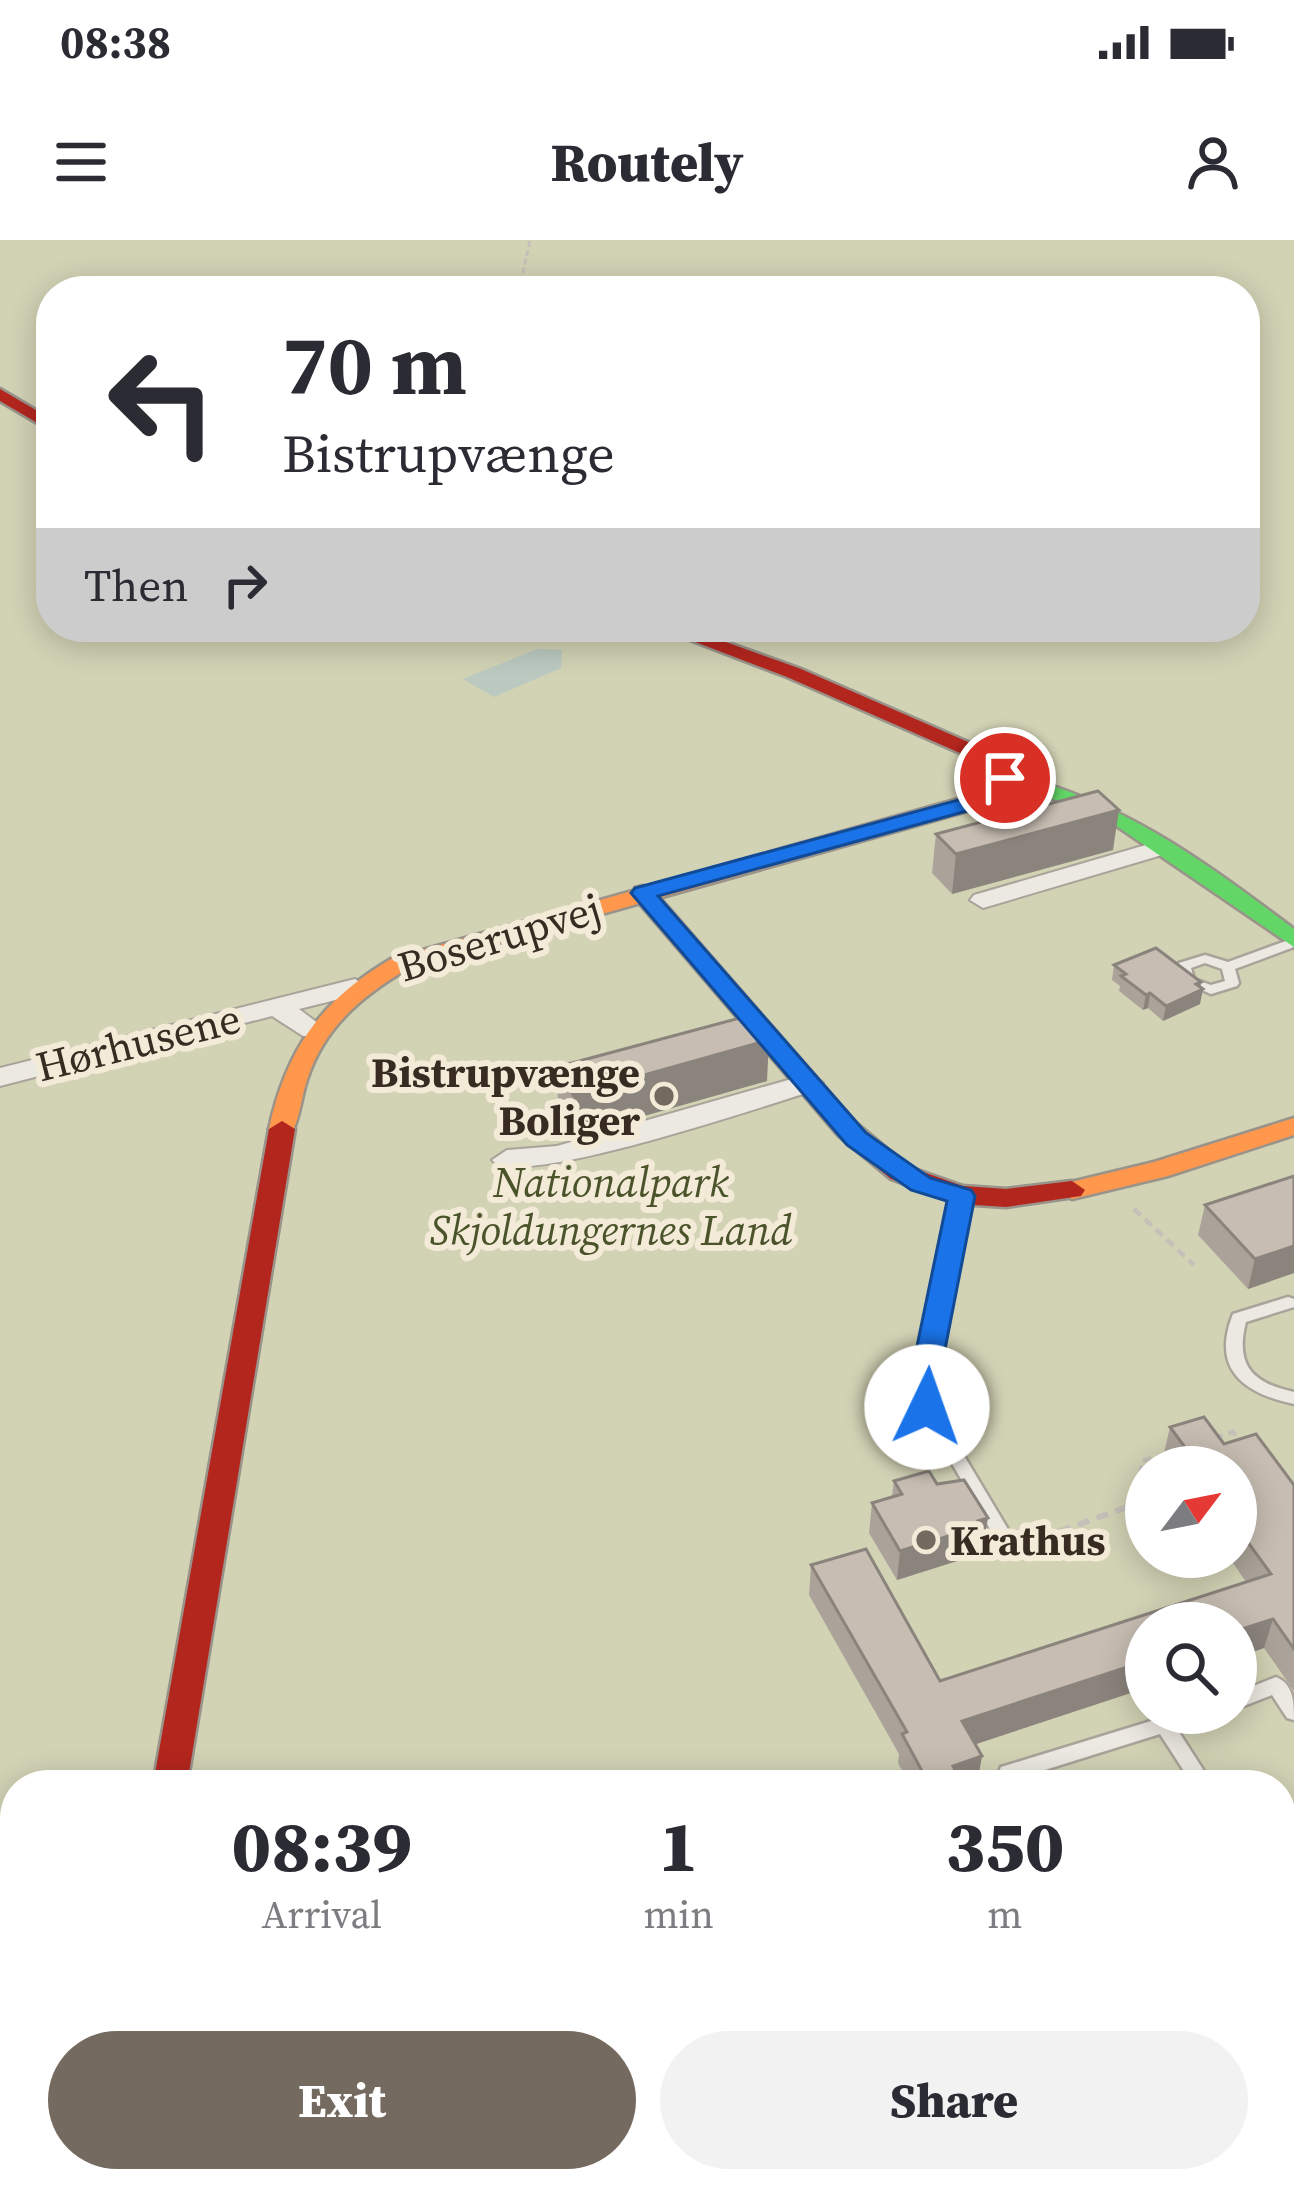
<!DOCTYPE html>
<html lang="en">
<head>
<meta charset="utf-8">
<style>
	:root { --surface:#fff; --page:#f2f2f3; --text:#2b2b33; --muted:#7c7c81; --accent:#746a5f }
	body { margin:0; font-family:"Source Serif 4",serif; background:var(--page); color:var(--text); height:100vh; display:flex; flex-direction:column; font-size:45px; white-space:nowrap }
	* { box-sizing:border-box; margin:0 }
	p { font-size:39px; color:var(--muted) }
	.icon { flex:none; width:66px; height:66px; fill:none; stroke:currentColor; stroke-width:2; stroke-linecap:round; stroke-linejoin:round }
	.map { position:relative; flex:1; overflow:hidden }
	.side { position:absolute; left:0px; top:1530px; width:1296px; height:423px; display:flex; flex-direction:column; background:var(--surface); border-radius:48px 48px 0 0; box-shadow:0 6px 30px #0003 }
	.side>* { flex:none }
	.guide { position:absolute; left:36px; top:36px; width:1224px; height:366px; border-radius:48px; box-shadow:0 6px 30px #0003; background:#fff; color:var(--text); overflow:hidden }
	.needle { width:78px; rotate:58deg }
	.fabs { position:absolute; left:1125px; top:1206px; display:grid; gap:24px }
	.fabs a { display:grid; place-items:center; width:132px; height:132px; border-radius:50%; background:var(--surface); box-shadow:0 6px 30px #0003; font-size:60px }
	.pin { position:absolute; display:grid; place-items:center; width:102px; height:102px; color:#fff; margin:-51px; border:6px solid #fff; border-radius:50%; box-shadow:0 3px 12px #0007 }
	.me { position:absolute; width:132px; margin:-66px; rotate:3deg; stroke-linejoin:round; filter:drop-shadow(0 0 9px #0008) }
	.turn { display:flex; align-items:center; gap:42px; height:252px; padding:0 48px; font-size:54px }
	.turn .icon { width:156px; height:156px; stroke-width:2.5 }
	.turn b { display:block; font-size:84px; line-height:102px }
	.then { display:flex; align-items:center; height:114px; padding:0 48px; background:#0003; gap:24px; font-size:45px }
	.eta { display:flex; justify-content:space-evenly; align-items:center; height:204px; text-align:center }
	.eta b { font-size:72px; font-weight:800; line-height:84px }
	.cta { display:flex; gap:24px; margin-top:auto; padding:24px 48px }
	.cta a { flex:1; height:138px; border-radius:72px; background:var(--accent); color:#fff; font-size:48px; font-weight:800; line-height:138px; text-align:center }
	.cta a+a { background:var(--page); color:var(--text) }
	.status { display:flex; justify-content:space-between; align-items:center; height:84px; padding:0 60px; background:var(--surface); direction:ltr }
	.status svg { height:33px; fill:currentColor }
	header { display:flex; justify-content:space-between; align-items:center; height:156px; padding:0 48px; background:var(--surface); font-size:54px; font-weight:800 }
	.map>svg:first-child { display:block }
	.green { fill:#d2d2b5; fill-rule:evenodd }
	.water { fill:#bbc9c0 }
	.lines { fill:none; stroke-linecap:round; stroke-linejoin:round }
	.lane-casing { stroke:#a9a399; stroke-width:5 }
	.street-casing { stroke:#a9a399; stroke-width:4 }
	.fast-casing { stroke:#99938a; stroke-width:5 }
	.slow-casing { stroke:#99938a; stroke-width:5 }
	.jam-casing { stroke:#99938a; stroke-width:5 }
	.path-far2 { stroke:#c5c0b8; stroke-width:3; stroke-dasharray:6 3; stroke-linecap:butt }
	.path-far1 { stroke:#c5c0b8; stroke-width:4.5; stroke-dasharray:9 6; stroke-linecap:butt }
	.path { stroke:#c5c0b8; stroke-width:6; stroke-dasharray:12 8; stroke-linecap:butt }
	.lane { fill:#ece9e2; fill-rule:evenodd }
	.street { fill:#ece9e2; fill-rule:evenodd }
	.fast { fill:#63d668; fill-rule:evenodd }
	.slow { fill:#ff974d; fill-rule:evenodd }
	.jam { fill:#b3261e; fill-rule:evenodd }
	.wall { fill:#aba399 }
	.shaded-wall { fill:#8b847d }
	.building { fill:#c7bdb2; stroke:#8b847d; stroke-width:3 }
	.route { fill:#1a73e8; stroke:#114b97; stroke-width:3 }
	.poi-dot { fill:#746a5f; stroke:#f3ebd8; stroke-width:4.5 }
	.labels { text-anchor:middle; stroke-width:12; stroke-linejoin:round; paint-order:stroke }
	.street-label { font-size:42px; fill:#382c22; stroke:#f3ebd8 }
	.poi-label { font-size:42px; font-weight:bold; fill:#382c22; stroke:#f3ebd8; text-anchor:end }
	.park-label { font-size:42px; font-style:italic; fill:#4a532a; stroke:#f3ebd8 }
</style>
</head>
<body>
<div class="status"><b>08:38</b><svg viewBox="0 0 49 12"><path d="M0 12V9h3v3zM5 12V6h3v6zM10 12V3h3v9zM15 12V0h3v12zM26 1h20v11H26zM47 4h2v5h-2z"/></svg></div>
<header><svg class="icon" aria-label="menu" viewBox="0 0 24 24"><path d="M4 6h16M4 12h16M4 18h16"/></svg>Routely<svg class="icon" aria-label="person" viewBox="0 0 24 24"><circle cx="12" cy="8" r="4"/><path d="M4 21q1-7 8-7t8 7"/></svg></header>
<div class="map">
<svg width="1294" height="1951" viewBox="0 0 1294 1951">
	<rect width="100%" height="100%" fill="#e3ded1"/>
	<path class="green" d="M 0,0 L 1294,0 L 1294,1951 L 0,1951 ZM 51,51 L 1245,51 L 1245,387 L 51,387 ZM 1146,1227 L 1236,1227 L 1236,1317 L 1146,1317 ZM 1146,1383 L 1236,1383 L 1236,1473 L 1146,1473 ZM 15,1545 L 1281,1545 L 1281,1938 L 15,1938 Z"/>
	<polygon class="water" points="537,409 562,410 561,428 494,457 463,439"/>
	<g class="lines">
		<g class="lane-casing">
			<g id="lane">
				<path d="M 1294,698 L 1294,707 L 1235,729 L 1239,743 L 1237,746 L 1211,754 L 1181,741 L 1177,726 L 1179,723 L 1205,715 L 1228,722 ZM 1205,723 L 1222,729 L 1225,741 L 1211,745 L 1194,739 L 1191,728 Z"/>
				<polygon points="961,951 968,956 932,1140 935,1167 1012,1296 1009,1301 1003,1303 997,1301 919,1167 916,1140 954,956"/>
				<path d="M 1288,1057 L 1294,1059 L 1294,1067 L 1246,1082 C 1235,1125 1252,1143 1294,1152 L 1294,1164 C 1243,1153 1211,1129 1233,1074 Z"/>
				<path d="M 1276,1437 C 1294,1444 1294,1463 1294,1480 L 1287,1478 L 1272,1455 L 1236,1469 L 1236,1453 Z"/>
				<polygon points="1177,1473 1212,1473 1210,1479 1177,1489 1213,1545 1193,1545 1160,1494 1016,1539 1014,1545 994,1545 1001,1527"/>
				<polygon points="1294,1686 1294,1704 1281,1709 1281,1691"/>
				<polygon points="1294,1856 1294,1876 1281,1881 1281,1861"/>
				<polygon points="818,1938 840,1938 835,1951 813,1951"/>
				<polygon points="871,1938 893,1938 898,1951 876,1951"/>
			</g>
		</g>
		<g class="street-casing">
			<g id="street">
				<polygon points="1163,600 1175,607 1172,612 983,668 970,660 974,655"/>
				<polygon points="355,739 368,747 364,753 299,769 327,790 323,796 303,796 272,776 0,846 0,828"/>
				<path d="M 809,834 L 823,843 L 819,849 C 772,863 517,951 492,920 L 507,910 L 557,906 Z"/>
			</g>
		</g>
		<g class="fast-casing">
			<path id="fast" d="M 1005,532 C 1121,560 1200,618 1294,689 L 1294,707 L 1115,585 L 1039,553 L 997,543 L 997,533 Z"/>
		</g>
		<g class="slow-casing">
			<g id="slow">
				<path d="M 1005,532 L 1016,538 L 1007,556 L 992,564 L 407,729 C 362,756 324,787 307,840 C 301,858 300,878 291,895 L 273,895 L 269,889 C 286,810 321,760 391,719 L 976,554 Z"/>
				<polygon points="1294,878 1294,895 1168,936 1072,959 1059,950 1063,944 1154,922"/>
			</g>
		</g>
		<g class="jam-casing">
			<g id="jam">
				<polygon points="0,149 51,179 51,191 0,161"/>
				<polygon points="656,387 684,387 801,429 1000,516 1016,538 1013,543 997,543 985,524 787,437"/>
				<polygon points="643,646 651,648 856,883 909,927 963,946 1006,949 1072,941 1085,950 1081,956 1006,967 960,964 891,939 838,895 635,658 635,648"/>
				<polygon points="282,881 295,889 187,1545 153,1545 269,889"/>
				<polygon points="83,1938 123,1938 121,1951 81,1951"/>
			</g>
		</g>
		<polyline class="path-far2" points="519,51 530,0"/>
		<g class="path-far1">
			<polyline points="1134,969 1194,1025"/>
			<polyline points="1214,1198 1233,1192 1239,1200"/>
			<polyline points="1122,1269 1137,1264 1142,1221 1168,1213"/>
		</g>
		<polyline class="path" points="1020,1296 1044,1297 1130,1266"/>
		<use href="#lane" class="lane"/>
		<use href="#street" class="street"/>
		<use href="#fast" class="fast"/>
		<use href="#slow" class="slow"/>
		<use href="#jam" class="jam"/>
	</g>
	<g class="wall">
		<polygon points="936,594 1113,610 952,654 932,633"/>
		<polygon points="1114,725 1201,742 1200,764 1163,781 1148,768 1143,770 1119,751 1120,746 1112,740"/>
		<polygon points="557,827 767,841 574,896 558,869"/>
		<polygon points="1294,936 1294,1033 1248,1049 1198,995 1205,965"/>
		<polygon points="1170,1187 1224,1204 1294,1245 1294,1451 1264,1408 976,1504 982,1516 977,1544 910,1545 898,1523 899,1514 809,1355 811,1325 940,1441 1246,1342 1229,1317 1236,1317 1236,1227 1159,1227 1160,1223 1166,1221 1163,1217"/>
		<polygon points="894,1241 937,1244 983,1308 977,1310 976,1315 897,1340 869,1293 872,1263 892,1257"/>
		<polygon points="1029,1938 1089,1938 1095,1951 1036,1951"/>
		<polygon points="1116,1938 1281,1938 1294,1951 1123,1951"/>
	</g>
	<g class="shaded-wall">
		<polygon points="1119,570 1113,610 952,654 956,614"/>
		<polygon points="1201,742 1199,751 1203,749 1200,764 1163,781 1166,766"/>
		<polygon points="1150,753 1148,768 1143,770 1146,755"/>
		<polygon points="769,800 767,841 574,896 573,855"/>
		<polygon points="1294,1006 1294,1033 1248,1049 1255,1019"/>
		<polygon points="988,1278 983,1308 977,1310 976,1315 897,1340 900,1311"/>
		<polygon points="1273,1379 1264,1408 1236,1418 1236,1391"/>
		<polygon points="1146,1421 1146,1448 958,1510 962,1481"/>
		<polygon points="982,1516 977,1544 949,1545 953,1526"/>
		<polygon points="1294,1635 1294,1659 1281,1664 1281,1640"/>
	</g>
	<g class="building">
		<polygon points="1098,551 1119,570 956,614 936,594"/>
		<polygon points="1156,708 1201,742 1196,744 1203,749 1166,766 1150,753 1146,755 1121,736 1126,734 1114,725"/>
		<polygon points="751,775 769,800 573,855 557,827"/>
		<polygon points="1294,936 1294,1006 1255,1019 1205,965"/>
		<polygon points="1204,1177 1224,1204 1256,1194 1294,1245 1294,1409 1273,1379 1236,1391 1236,1383 1146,1383 1146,1421 962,1481 982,1516 953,1526 963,1545 922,1545 916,1533 922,1531 902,1494 907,1492 811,1325 866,1309 940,1441 1271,1334 1236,1286 1236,1227 1163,1227 1160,1223 1190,1214 1170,1187"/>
		<polygon points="929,1231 937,1244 964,1240 988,1278 978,1281 981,1286 900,1311 872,1263 902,1254 894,1241"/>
		<polygon points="1294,1578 1294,1635 1281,1640 1281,1582"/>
		<polygon points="1294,1888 1294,1951 1153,1951 1152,1949 1146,1951 1139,1938 1281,1938 1281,1893"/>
		<polygon points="1050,1938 1089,1938 1095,1951 1057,1951"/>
	</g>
	<polygon class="route" points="1005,531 1016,538 1007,555 992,564 658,656 866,893 930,938 971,950 975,956 939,1140 942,1167 938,1175 916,1175 910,1140 947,961 911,950 847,905 631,653 635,648 977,555"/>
	<g class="poi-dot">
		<circle cx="664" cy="856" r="12"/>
		<circle cx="926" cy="1300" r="12"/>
	</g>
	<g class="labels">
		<g class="street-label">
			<text transform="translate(499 697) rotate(-17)" y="15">Boserupvej</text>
			<text transform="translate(138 802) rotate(-14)" y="15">Hørhusene</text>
		</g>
		<g class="poi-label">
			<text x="640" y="847">Bistrupvænge<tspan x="640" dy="48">Boliger</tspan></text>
			<text x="950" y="1315" text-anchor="start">Krathus</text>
		</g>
		<g class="park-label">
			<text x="611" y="957">Nationalpark<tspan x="611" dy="48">Skjoldungernes Land</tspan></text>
		</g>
	</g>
</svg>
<div class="fabs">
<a><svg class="needle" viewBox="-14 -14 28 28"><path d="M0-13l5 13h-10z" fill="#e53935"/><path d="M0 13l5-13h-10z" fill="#7c7c81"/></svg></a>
<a><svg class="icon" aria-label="search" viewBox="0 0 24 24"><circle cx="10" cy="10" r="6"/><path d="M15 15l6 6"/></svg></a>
</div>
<div class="pin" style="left:1005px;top:538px;background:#d93025"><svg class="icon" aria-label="arrive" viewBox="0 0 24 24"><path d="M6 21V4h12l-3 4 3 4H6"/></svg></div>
<svg class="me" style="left:927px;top:1167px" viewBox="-20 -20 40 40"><circle r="19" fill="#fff"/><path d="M0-13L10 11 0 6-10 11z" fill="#1a73e8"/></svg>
<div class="guide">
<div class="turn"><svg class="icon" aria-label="left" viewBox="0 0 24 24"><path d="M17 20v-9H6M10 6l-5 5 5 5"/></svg><div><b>70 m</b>Bistrupvænge</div></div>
<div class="then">Then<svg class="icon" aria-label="right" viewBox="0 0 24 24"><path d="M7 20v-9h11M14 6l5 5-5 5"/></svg></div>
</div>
<section class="side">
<div class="eta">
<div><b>08:39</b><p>Arrival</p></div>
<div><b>1</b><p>min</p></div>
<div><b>350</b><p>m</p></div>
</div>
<div class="cta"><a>Exit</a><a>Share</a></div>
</section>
</div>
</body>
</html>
